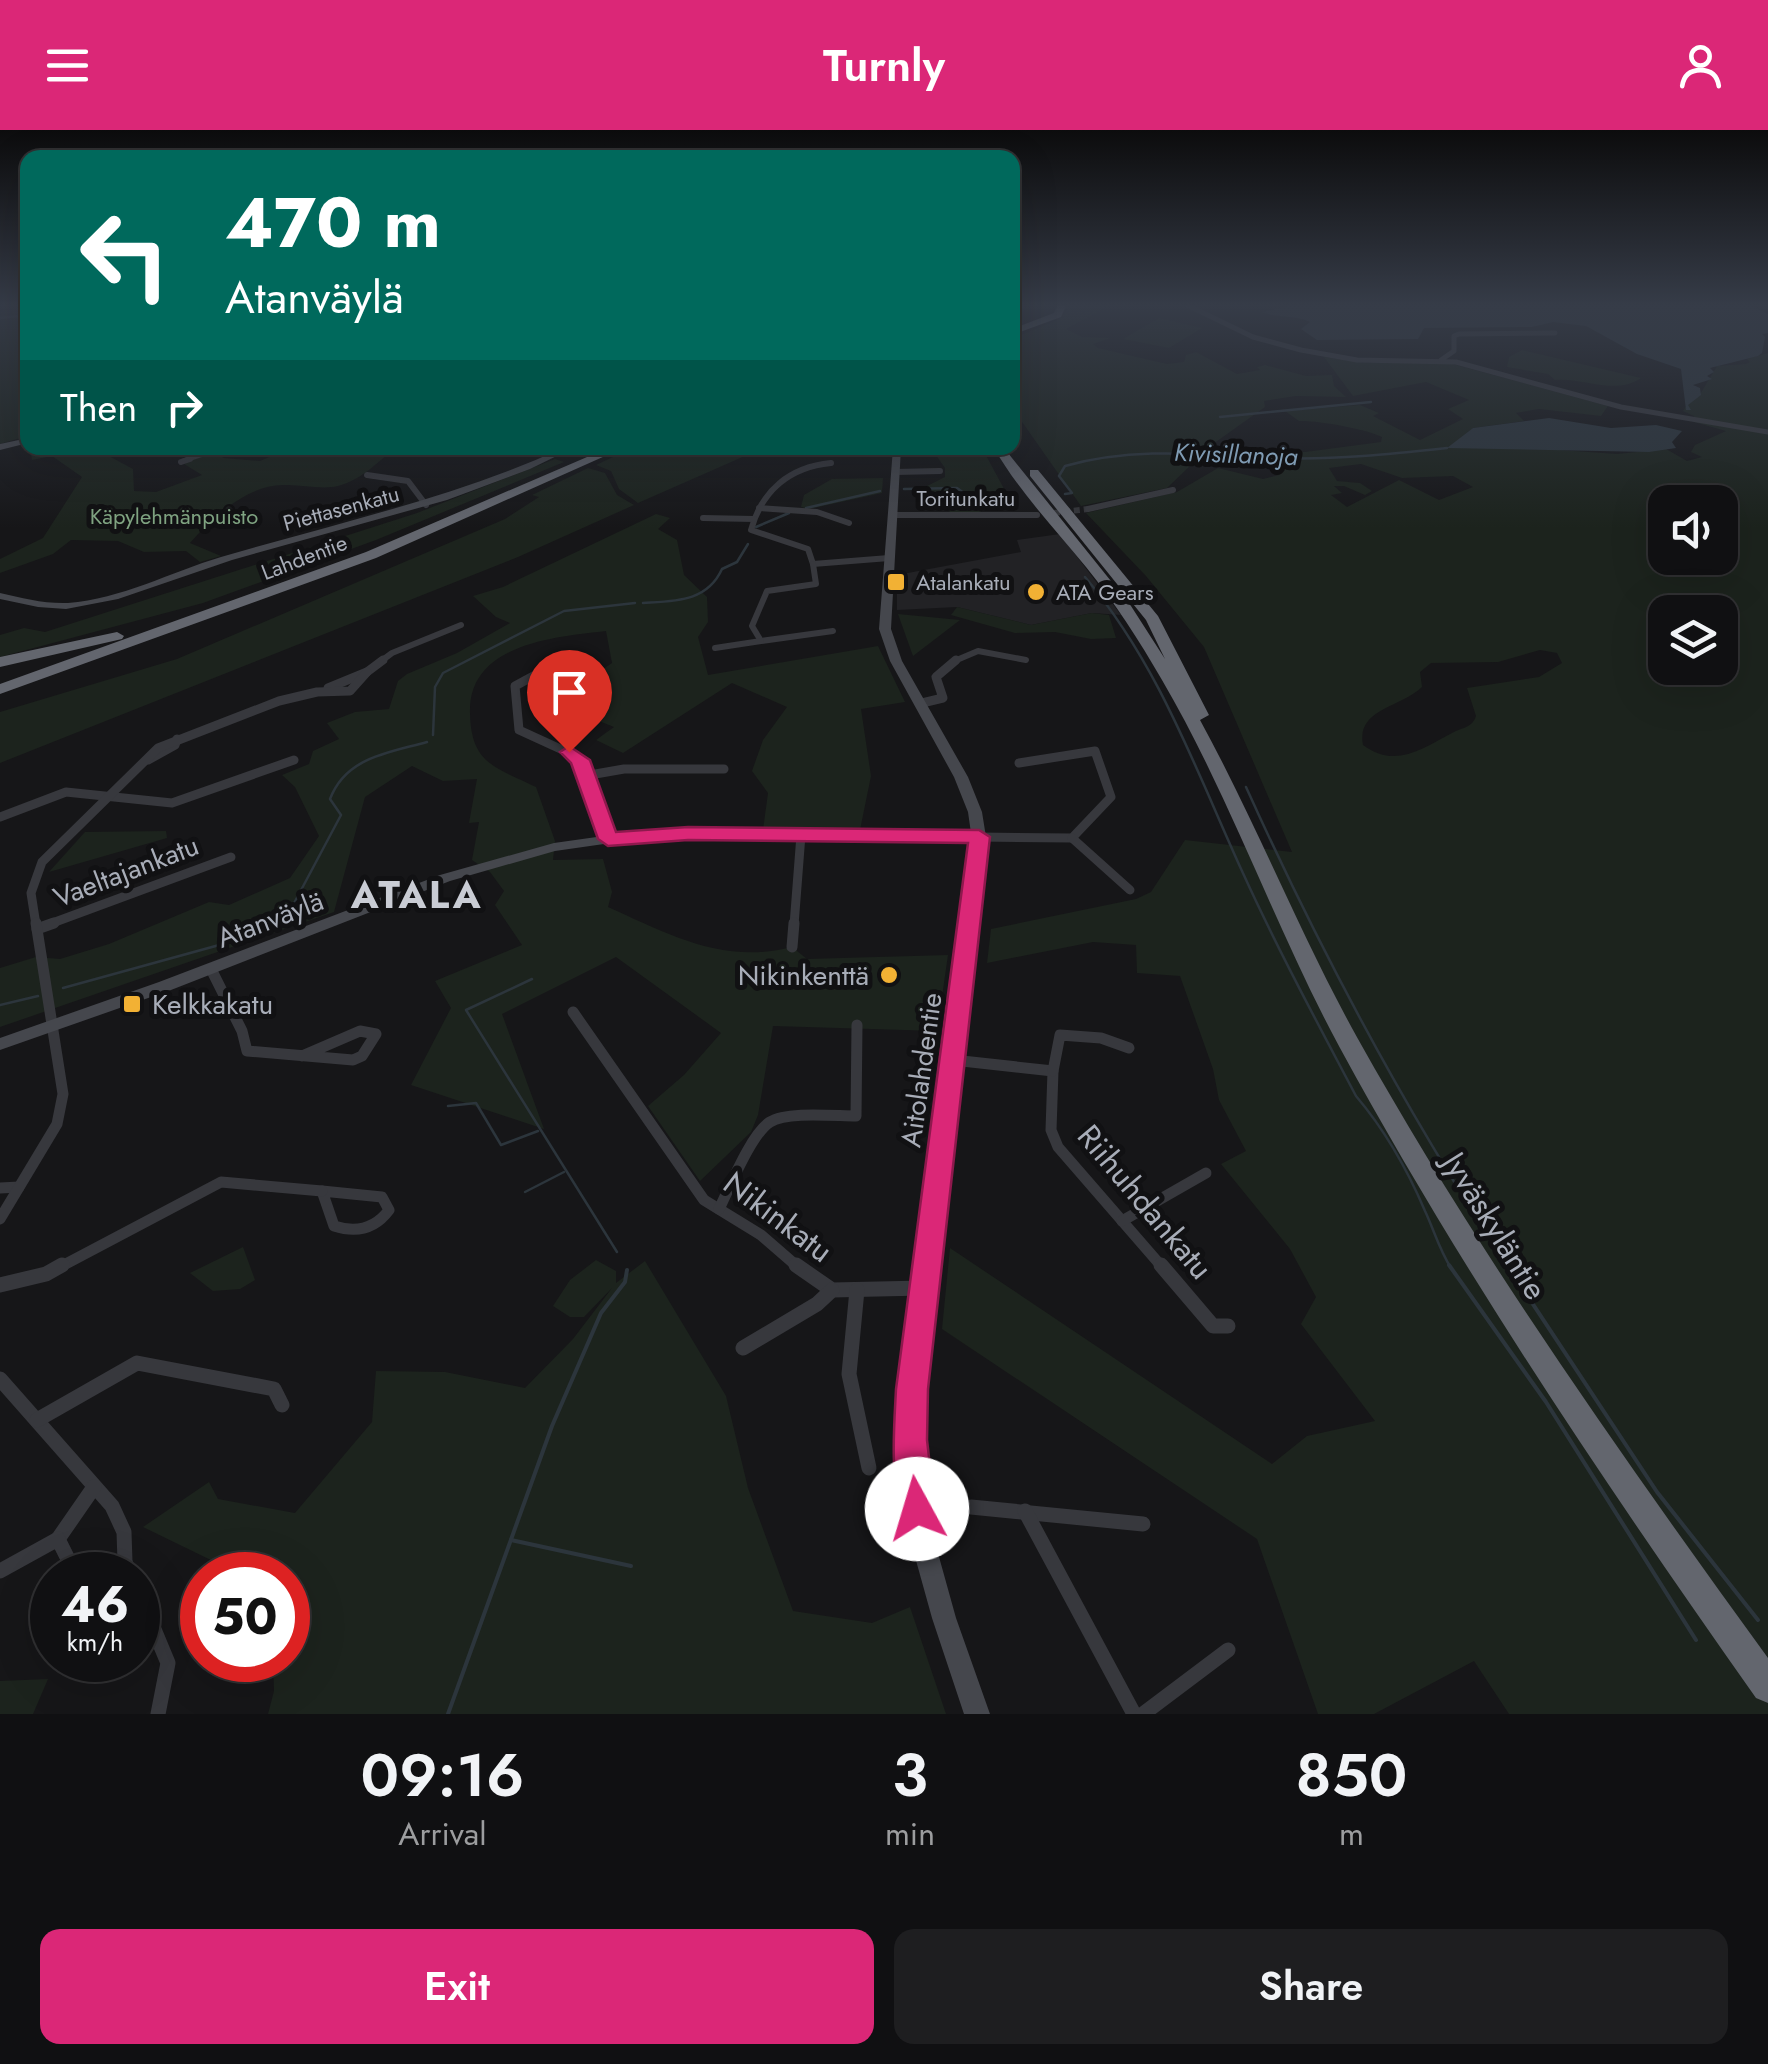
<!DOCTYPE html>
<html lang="en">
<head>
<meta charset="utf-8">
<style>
	:root { --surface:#101012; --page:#1e1e20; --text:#f1f3f6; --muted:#9c9d9f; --line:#303032; --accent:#db2777 }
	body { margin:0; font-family:Jost,sans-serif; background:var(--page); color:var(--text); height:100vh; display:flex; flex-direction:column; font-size:38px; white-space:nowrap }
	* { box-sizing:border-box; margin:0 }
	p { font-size:32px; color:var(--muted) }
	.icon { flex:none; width:55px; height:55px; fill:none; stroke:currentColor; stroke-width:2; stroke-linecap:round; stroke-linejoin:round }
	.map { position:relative; height:1584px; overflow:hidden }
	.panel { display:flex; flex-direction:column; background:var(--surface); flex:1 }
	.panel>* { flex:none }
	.hud { position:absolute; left:20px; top:20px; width:1000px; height:305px; border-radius:20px; box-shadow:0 10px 40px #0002,0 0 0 2px var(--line); background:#00695c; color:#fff; overflow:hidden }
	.buttons { position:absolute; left:1648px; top:355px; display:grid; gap:20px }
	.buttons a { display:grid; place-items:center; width:90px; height:90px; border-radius:20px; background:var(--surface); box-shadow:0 10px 40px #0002,0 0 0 2px var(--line); font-size:50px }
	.speed { position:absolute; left:30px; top:1422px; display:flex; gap:20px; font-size:50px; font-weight:700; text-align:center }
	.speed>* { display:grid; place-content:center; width:130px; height:130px; border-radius:50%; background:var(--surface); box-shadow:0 10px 40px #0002,0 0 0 2px var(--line); line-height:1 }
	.speed small { font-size:25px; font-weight:400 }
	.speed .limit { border:15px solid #d22; background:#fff; color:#111 }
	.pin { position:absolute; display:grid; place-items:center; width:85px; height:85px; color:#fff; margin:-102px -42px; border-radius:50% 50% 50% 0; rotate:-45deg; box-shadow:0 0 10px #0007 }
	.pin .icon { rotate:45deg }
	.me { position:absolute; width:110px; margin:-55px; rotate:354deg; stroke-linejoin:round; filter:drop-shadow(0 0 8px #0008) }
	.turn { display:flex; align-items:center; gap:35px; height:210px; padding:0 40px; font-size:45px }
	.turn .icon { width:130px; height:130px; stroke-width:2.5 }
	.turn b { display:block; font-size:70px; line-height:85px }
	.then { display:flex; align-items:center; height:95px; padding:0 40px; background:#0003; gap:20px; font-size:38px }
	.eta { display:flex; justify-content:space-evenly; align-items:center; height:170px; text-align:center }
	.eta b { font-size:60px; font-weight:600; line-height:70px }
	.action { display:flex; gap:20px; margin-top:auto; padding:20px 40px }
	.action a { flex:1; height:115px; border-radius:20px; background:var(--accent); color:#fff; font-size:40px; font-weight:600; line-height:115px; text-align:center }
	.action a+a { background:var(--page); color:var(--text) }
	header { display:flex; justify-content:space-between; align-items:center; height:130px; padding:0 40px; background:var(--accent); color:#fff; font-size:45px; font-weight:600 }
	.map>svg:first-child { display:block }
	.built { fill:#222225 }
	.green { fill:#1c231d; fill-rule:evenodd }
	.water { fill:#2c353c }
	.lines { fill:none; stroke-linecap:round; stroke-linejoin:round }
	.stream-far1 { stroke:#2c353c; stroke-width:2.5 }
	.stream { stroke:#2c353c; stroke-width:4 }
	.street-tunnel { stroke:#333438; stroke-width:6; stroke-dasharray:6 4; stroke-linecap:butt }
	.street-far4 { stroke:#37383d; stroke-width:5 }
	.street-far3 { stroke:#37383d; stroke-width:6 }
	.street-far2 { stroke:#37383d; stroke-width:9 }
	.street-far1 { stroke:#37383d; stroke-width:11 }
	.street { stroke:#37383d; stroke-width:15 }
	.secondary { fill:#45474d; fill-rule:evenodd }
	.highway { fill:#63666e; fill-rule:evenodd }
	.route { fill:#db2777; stroke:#8e194d; stroke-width:2.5 }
	.poi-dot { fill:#f2b134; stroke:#111113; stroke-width:4 }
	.labels { text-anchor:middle; stroke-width:10; stroke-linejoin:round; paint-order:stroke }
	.far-street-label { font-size:22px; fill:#a8adb8; stroke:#111113 }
	.far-park-label { font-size:22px; fill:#7fa381; stroke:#111113 }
	.far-poi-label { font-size:22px; fill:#a8adb8; stroke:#111113; text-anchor:start }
	.far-water-label { font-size:25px; font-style:italic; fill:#7f9bb3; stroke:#111113 }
	.street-label { font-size:28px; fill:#a8adb8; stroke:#111113 }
	.poi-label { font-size:28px; fill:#a8adb8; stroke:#111113; text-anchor:end }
	.near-street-label { font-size:32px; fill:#a8adb8; stroke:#111113 }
	.district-label { font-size:38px; font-weight:bold; letter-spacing:2.5px; fill:#c9ccd4; stroke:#111113 }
</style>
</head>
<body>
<header><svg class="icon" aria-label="menu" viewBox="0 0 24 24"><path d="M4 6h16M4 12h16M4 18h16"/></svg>Turnly<svg class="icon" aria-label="person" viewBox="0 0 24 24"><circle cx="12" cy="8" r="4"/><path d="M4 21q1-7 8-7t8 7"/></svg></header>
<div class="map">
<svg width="1768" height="1584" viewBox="0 0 1768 1584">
	<rect width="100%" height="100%" fill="#161618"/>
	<polygon class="built" points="1060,404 1121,485 1092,483 1031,495 957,477 897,480 897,445 1021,422 1017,410"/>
	<g class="green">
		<polygon points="1069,176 1109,176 1066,199 1082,207 1111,208 1093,214 1098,218 1167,234 1184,232 1186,225 1196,222 1237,244 1260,240 1257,237 1265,235 1306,246 1332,245 1334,256 1346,267 1296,266 1264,271 1265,277 1213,314 1167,358 1081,376 1013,279 1012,209 1062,188"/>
		<polygon points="27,178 27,306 0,314 0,181"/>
		<polygon points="1159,188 1202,198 1169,218 1123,209"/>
		<path d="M 1522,220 L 1641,248 C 1616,266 1582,247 1555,250 L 1548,244 L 1507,237 L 1509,227 Z"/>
		<path d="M 1768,223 L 1768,1584 L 1509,1584 L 1474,1531 L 1374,1584 L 1318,1584 L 1257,1409 L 942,1199 L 950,1118 L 1272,1334 L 1307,1306 L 1375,1291 L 1301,1194 L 1316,1167 L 1290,1119 L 1221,1034 L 1246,1021 L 1219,970 L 1213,939 L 1180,846 L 1137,843 L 1136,815 L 1093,812 L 987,833 L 991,799 L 1136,769 L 1151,762 L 1185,710 L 1292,722 L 1204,517 L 1146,446 L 1086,383 L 1177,362 L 1218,338 L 1263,349 L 1279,345 L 1252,320 L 1305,322 L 1381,312 L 1382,307 C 1367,299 1315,290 1299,291 L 1285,281 L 1360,275 L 1379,283 L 1373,286 L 1420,310 L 1463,289 L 1448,279 L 1469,270 L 1426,252 L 1353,266 L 1324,227 L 1366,233 L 1445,232 L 1608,276 L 1601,286 L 1539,279 L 1516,283 L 1524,291 L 1473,298 L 1449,318 L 1501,316 L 1617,324 L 1666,319 L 1687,331 L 1702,327 L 1691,322 L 1695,315 L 1726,301 L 1694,292 L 1694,286 L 1683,281 L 1693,266 L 1699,266 L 1717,236 L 1746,234 L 1750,232 L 1747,229 ZM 1361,334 L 1402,348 L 1453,346 L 1473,357 L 1439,370 L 1399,350 L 1347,377 L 1331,365 L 1342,363 L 1334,356 L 1344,356 L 1365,365 L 1372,361 L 1360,353 L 1337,351 L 1329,338 ZM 1665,372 L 1720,372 L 1720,428 L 1665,428 ZM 1665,482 L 1720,482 L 1720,538 L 1665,538 ZM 1540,520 L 1557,523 L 1562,533 L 1539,547 L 1467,558 L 1476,586 C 1472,598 1463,597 1452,603 C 1422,619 1395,639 1363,615 C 1356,579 1400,578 1422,557 L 1420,542 L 1431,533 L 1498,532 Z"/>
		<path d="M 30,318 L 94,318 L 133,339 L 134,361 L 156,362 L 202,345 L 184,334 L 212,322 L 224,328 L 260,331 L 290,318 L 397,318 C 376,332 364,349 338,356 C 321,360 300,354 283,355 C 247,355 212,388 190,413 L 221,426 L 200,432 L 186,421 L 144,422 L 118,411 L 71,410 L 53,424 L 0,443 L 0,429 L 43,408 L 82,347 L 52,326 L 32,330 Z"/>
		<polygon points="632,318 763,318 638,373 619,359 611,341 596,335"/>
		<polygon points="931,318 982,318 1009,368 977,383 951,384 944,373 917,369 917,361 945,347 945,338"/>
		<polygon points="555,329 564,332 376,410 203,473 0,527 0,505 24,498 45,502 417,383"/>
		<polygon points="588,338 605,343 617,365 634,375 518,427 0,633 0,582 177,529 505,389 539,367 532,365"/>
		<polygon points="883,348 882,363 809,379 801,377 804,365 832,349"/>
		<path d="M 656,384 L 670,388 L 658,399 L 677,410 L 684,445 L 707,467 L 708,492 L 698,507 L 708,545 L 878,516 L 905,572 L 861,579 L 871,646 L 860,700 L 763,700 L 768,663 L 752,641 L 763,610 L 787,577 L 732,553 L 623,623 L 596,610 L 614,597 L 574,581 L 564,566 L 612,533 L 606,501 C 554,507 468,514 470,583 C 471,634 495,637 536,657 L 555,711 L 553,730 L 603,729 L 612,762 L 608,777 C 668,804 724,835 792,817 L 807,829 L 948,825 L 937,901 L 773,896 L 758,985 L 751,1002 L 700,1051 L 648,976 L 684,945 L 721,903 L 616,827 L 502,884 L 544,999 L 411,955 L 451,878 L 435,851 L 522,815 L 495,775 L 504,761 L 490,742 L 472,730 L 479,692 L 469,693 L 477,649 L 443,651 L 412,636 L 365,667 L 334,782 L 0,897 L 0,838 L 36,827 L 60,829 L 109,814 L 209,772 L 229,775 L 290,748 L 319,706 L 295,657 L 282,645 L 309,634 L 313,621 L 339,609 L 327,593 L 355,582 L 389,579 L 398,551 L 407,544 L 457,523 L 510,493 L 496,487 L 473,466 L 503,457 Z"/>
		<polygon points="957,477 1031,495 1092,483 1109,485 1116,508 1091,509 1055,502 1015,503 951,485"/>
		<polygon points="898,484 960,490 913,526"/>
		<polygon points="166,701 167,708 49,742 85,702"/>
		<polygon points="243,1117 255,1150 240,1159 213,1161 190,1143"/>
		<polygon points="596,1130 616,1141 616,1153 645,1131 726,1266 748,1358 793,1481 872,1493 910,1477 946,1584 268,1584 274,1561 273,1530 288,1530 288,1445 217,1433 143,1397 209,1352 218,1369 295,1383 372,1292 376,1241 445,1242 525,1258 573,1209 612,1158 584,1187 570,1187 553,1176 570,1150"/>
		<polygon points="48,1549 33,1584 0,1584 0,1551"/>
	</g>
	<g class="water">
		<path d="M 1291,176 L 1751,176 L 1768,184 L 1768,203 L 1762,204 L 1765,207 L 1762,223 L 1758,226 L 1710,238 L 1714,242 L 1707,246 L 1712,249 L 1693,255 L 1700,258 L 1701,265 L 1688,275 L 1691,280 L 1686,280 L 1681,239 L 1637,224 L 1586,196 L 1553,192 L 1532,197 L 1424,198 L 1418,209 L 1317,210 L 1301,199 L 1310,192 C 1293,184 1279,189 1262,182 Z"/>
		<polygon points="1549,288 1611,298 1656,295 1682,301 1672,312 1676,318 1649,322 1447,318 1473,298"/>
	</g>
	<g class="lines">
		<g class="stream-far1">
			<polyline points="0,188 28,185"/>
			<polyline points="1220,287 1371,272"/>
			<polyline points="904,359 957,358 975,371 1015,369"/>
			<path d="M 1065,364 L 1072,363 L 1059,346 L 1065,336 C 1137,316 1205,325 1278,328 C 1335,330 1391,324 1447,318"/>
			<polyline points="806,378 880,361"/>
			<polyline points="756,397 789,383"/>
			<path d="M 1085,447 C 1159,535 1195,638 1242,741 C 1277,818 1317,892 1356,966 C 1384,999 1408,1041 1425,1081 C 1434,1100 1439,1119 1451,1138"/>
			<path d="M 643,473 C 675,471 707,472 722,439 L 737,432 L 748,414"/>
			<polyline points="433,605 435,557 443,543 564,481 635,473"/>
			<path d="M 1246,657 C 1322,825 1407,984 1509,1138"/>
			<polyline points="532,849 466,880 617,1122"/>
			<path d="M 63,858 L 270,801 L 283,794 L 341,685 L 330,669 C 346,627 388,623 427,612"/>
			<polyline points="0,875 38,866"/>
			<polyline points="448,976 476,973 501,1015 538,1001"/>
			<polyline points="525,1062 564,1042"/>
		</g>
		<g class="stream">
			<polyline points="1449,1135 1546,1272 1696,1510"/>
			<polyline points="1507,1135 1657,1362 1758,1490"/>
			<polyline points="511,1410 631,1436"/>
			<polyline points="448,1584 552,1296 601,1183 625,1152 627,1140"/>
		</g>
		<polyline class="street-tunnel" points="1044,384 1088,379"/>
		<g class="street-far4">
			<polyline points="1189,176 1253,207 1301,220 1357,230 1456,232 1621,277 1768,302"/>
			<polyline points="1441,230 1454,221 1454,206 1459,204 1555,203"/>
			<polyline points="183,331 221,318"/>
		</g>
		<g class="street-far3">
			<polyline points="181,332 190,329"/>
			<path d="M 831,333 C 790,337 762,360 751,400 L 808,419 L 813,434 L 889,428"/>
			<polyline points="895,342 940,341"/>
			<polyline points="367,345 408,351 426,375"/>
			<polyline points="759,378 817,382 849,393"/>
			<polyline points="1088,379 1173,360"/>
			<polyline points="894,385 1037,385"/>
			<polyline points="703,388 754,389"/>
			<polyline points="813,434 816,454 767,461 752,496 761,511 833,501"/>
			<polyline points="715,518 761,511"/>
			<polyline points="380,532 392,523 461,495"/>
			<polyline points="559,532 569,527"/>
			<polyline points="952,532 978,521 1026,530"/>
		</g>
		<g class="street-far2">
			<polyline points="563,530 515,556 519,600 578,627 608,709"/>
			<polyline points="328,558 367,542 383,530"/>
			<polyline points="922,573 943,568 936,547 956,530"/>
			<polyline points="148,630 175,615 177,609"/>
			<polyline points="584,646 624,639 724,639"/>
			<polyline points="0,687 66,662 172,673 294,630"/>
			<polyline points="979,707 1072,708 1111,667 1095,621 1019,633"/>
			<polyline points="1072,708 1130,760"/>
			<polyline points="36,795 31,763 42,732 158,618 279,571 317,562 350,561 367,542"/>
			<polyline points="47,795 231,727"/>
			<polyline points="794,795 801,705"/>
		</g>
		<g class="street-far1">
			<polyline points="37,799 54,793"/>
			<polyline points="792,817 794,793"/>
			<polyline points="211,839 242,901 247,921 353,930 362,926 376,904 360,901 302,926"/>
			<polyline points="573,882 704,1070 761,1105 799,1138"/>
			<polyline points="953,930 1053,941 1051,1000 1058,1017 1163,1138"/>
			<polyline points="1053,941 1060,905 1101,908 1129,918"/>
			<polyline points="0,1058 19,1057"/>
			<path d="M 322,1061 L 382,1067 L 389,1080 C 375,1099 356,1103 334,1096 Z"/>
			<path d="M 719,1079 C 730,1057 751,1004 770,992 C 787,981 835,986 856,986 L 857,895"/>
			<polyline points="0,1089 57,994 63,964 36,793"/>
			<polyline points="1122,1091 1206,1043"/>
			<polyline points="58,1138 221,1052 322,1061"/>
		</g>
		<g class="street">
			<polyline points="796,1135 832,1160 924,1158"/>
			<polyline points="1161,1135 1213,1196 1228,1196"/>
			<polyline points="0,1155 46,1144 62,1135"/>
			<polyline points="857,1160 849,1244 869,1338"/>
			<polyline points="743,1218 817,1174 832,1160"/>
			<polyline points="0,1249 112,1376 124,1402 125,1432 130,1445"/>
			<polyline points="37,1290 137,1233 274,1259 282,1275"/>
			<polyline points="971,1377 1143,1394"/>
			<polyline points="1025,1381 1134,1584"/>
			<polyline points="58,1409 94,1357"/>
			<polyline points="0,1441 58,1409 69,1431 87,1438 125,1432"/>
			<polyline points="138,1461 168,1533 158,1584"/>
			<polyline points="1143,1584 1228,1520"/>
		</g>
		<g class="secondary">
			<polygon points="28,308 28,313 0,320 0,314"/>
			<path d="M 563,318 L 573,318 L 530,339 L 447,370 L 232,430 L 118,469 L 66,479 L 38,477 L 0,469 L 0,463 C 22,468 45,474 68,473 C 121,469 171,442 221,427 C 337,393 453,368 563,318 Z"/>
			<polygon points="893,318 901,318 891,499 902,531 968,647 982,682 986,707 927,1213 921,1310 936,1416 956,1488 990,1584 964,1584 932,1488 912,1416 899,1310 907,1213 972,711 688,708 625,711 555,721 450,751 171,860 0,920 0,908 159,852 440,745 554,713 625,703 688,700 971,703 968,682 954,647 890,531 879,499"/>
		</g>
		<g class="highway">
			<polygon points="1057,176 1066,176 1061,187 1012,205 1012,199 1054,183"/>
			<polygon points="608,318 623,318 376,428 0,564 0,554 366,422"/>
			<path d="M 994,318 L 1004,318 L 1131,476 L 1165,529 L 1146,490 L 1030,346 L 1030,340 L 1038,340 L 1158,486 L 1209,585 L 1200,590 C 1257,694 1300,805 1358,909 C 1479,1125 1623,1328 1768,1528 L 1768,1573 L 1756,1568 C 1608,1358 1463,1144 1340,918 C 1275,798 1231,668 1162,550 C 1139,510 1115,473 1086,437 C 1054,398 1018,360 994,318 Z"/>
			<polygon points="117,502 124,506 122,509 0,537 0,527"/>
		</g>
	</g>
	<linearGradient id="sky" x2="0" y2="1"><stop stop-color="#0c0c0d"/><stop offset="0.44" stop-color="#363c48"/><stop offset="1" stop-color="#363c48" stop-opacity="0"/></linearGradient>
	<rect width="1768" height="398" fill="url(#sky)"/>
	<path class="route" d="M 569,616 L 590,630 L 616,702 L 688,697 L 979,700 L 990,707 L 928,1259 L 927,1310 L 935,1379 L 930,1392 L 917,1397 L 905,1392 C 889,1352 894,1300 896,1259 L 968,713 L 688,710 L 608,716 L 598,709 L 571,633 L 560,622 Z"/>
	<g class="poi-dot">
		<rect x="886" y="442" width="20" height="20" rx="5"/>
		<circle cx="1036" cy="462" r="10"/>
		<circle cx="889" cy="845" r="10"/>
		<rect x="122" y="864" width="20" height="20" rx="5"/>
	</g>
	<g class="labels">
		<g class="far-street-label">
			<text x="966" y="376">Toritunkatu</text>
			<text transform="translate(341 378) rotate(-15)" y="8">Piettasenkatu</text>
			<text transform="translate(304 427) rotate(-21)" y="8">Lahdentie</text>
		</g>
		<g class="far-park-label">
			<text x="174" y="394">Käpylehmänpuisto</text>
		</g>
		<g class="far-poi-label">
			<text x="916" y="460">Atalankatu</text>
			<text x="1056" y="470">ATA Gears</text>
		</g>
		<g class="far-water-label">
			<text transform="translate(1236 324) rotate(2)" y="9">Kivisillanoja</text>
		</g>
		<g class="street-label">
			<text transform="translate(126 741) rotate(-21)" y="10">Vaeltajankatu</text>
			<text transform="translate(270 789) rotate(-21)" y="10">Atanväylä</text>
			<text transform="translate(921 940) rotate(-82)" y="10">Aitolahdentie</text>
		</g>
		<g class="poi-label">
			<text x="869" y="855">Nikinkenttä</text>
			<text x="152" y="884" text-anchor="start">Kelkkakatu</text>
		</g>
		<g class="near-street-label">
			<text transform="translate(1145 1072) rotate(50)" y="11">Riihuhdankatu</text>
			<text transform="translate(778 1087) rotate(37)" y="11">Nikinkatu</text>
			<text transform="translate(1495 1096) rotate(58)" y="11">Jyväskyläntie</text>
		</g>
		<g class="district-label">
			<text x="417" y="778">ATALA</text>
		</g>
	</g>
</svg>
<div class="buttons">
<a><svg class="icon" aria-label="sound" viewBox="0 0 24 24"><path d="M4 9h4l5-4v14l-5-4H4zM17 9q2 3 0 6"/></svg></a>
<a><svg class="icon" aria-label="layers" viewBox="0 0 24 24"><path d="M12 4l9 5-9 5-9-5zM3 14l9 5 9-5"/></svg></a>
</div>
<div class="speed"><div>46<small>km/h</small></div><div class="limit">50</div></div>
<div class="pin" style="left:569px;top:622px;background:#d93025"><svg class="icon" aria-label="arrive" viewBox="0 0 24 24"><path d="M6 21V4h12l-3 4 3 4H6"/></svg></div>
<svg class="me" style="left:917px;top:1379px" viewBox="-20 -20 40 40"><circle r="19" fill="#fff"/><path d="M0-13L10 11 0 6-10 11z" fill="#db2777"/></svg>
<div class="hud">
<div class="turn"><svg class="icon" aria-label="left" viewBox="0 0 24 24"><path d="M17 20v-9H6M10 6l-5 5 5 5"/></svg><div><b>470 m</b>Atanväylä</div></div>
<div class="then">Then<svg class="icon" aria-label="right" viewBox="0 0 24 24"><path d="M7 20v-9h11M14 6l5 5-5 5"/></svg></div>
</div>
</div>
<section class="panel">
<div class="eta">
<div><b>09:16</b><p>Arrival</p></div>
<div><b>3</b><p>min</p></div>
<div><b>850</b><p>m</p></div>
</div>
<div class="action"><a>Exit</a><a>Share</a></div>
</section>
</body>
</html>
